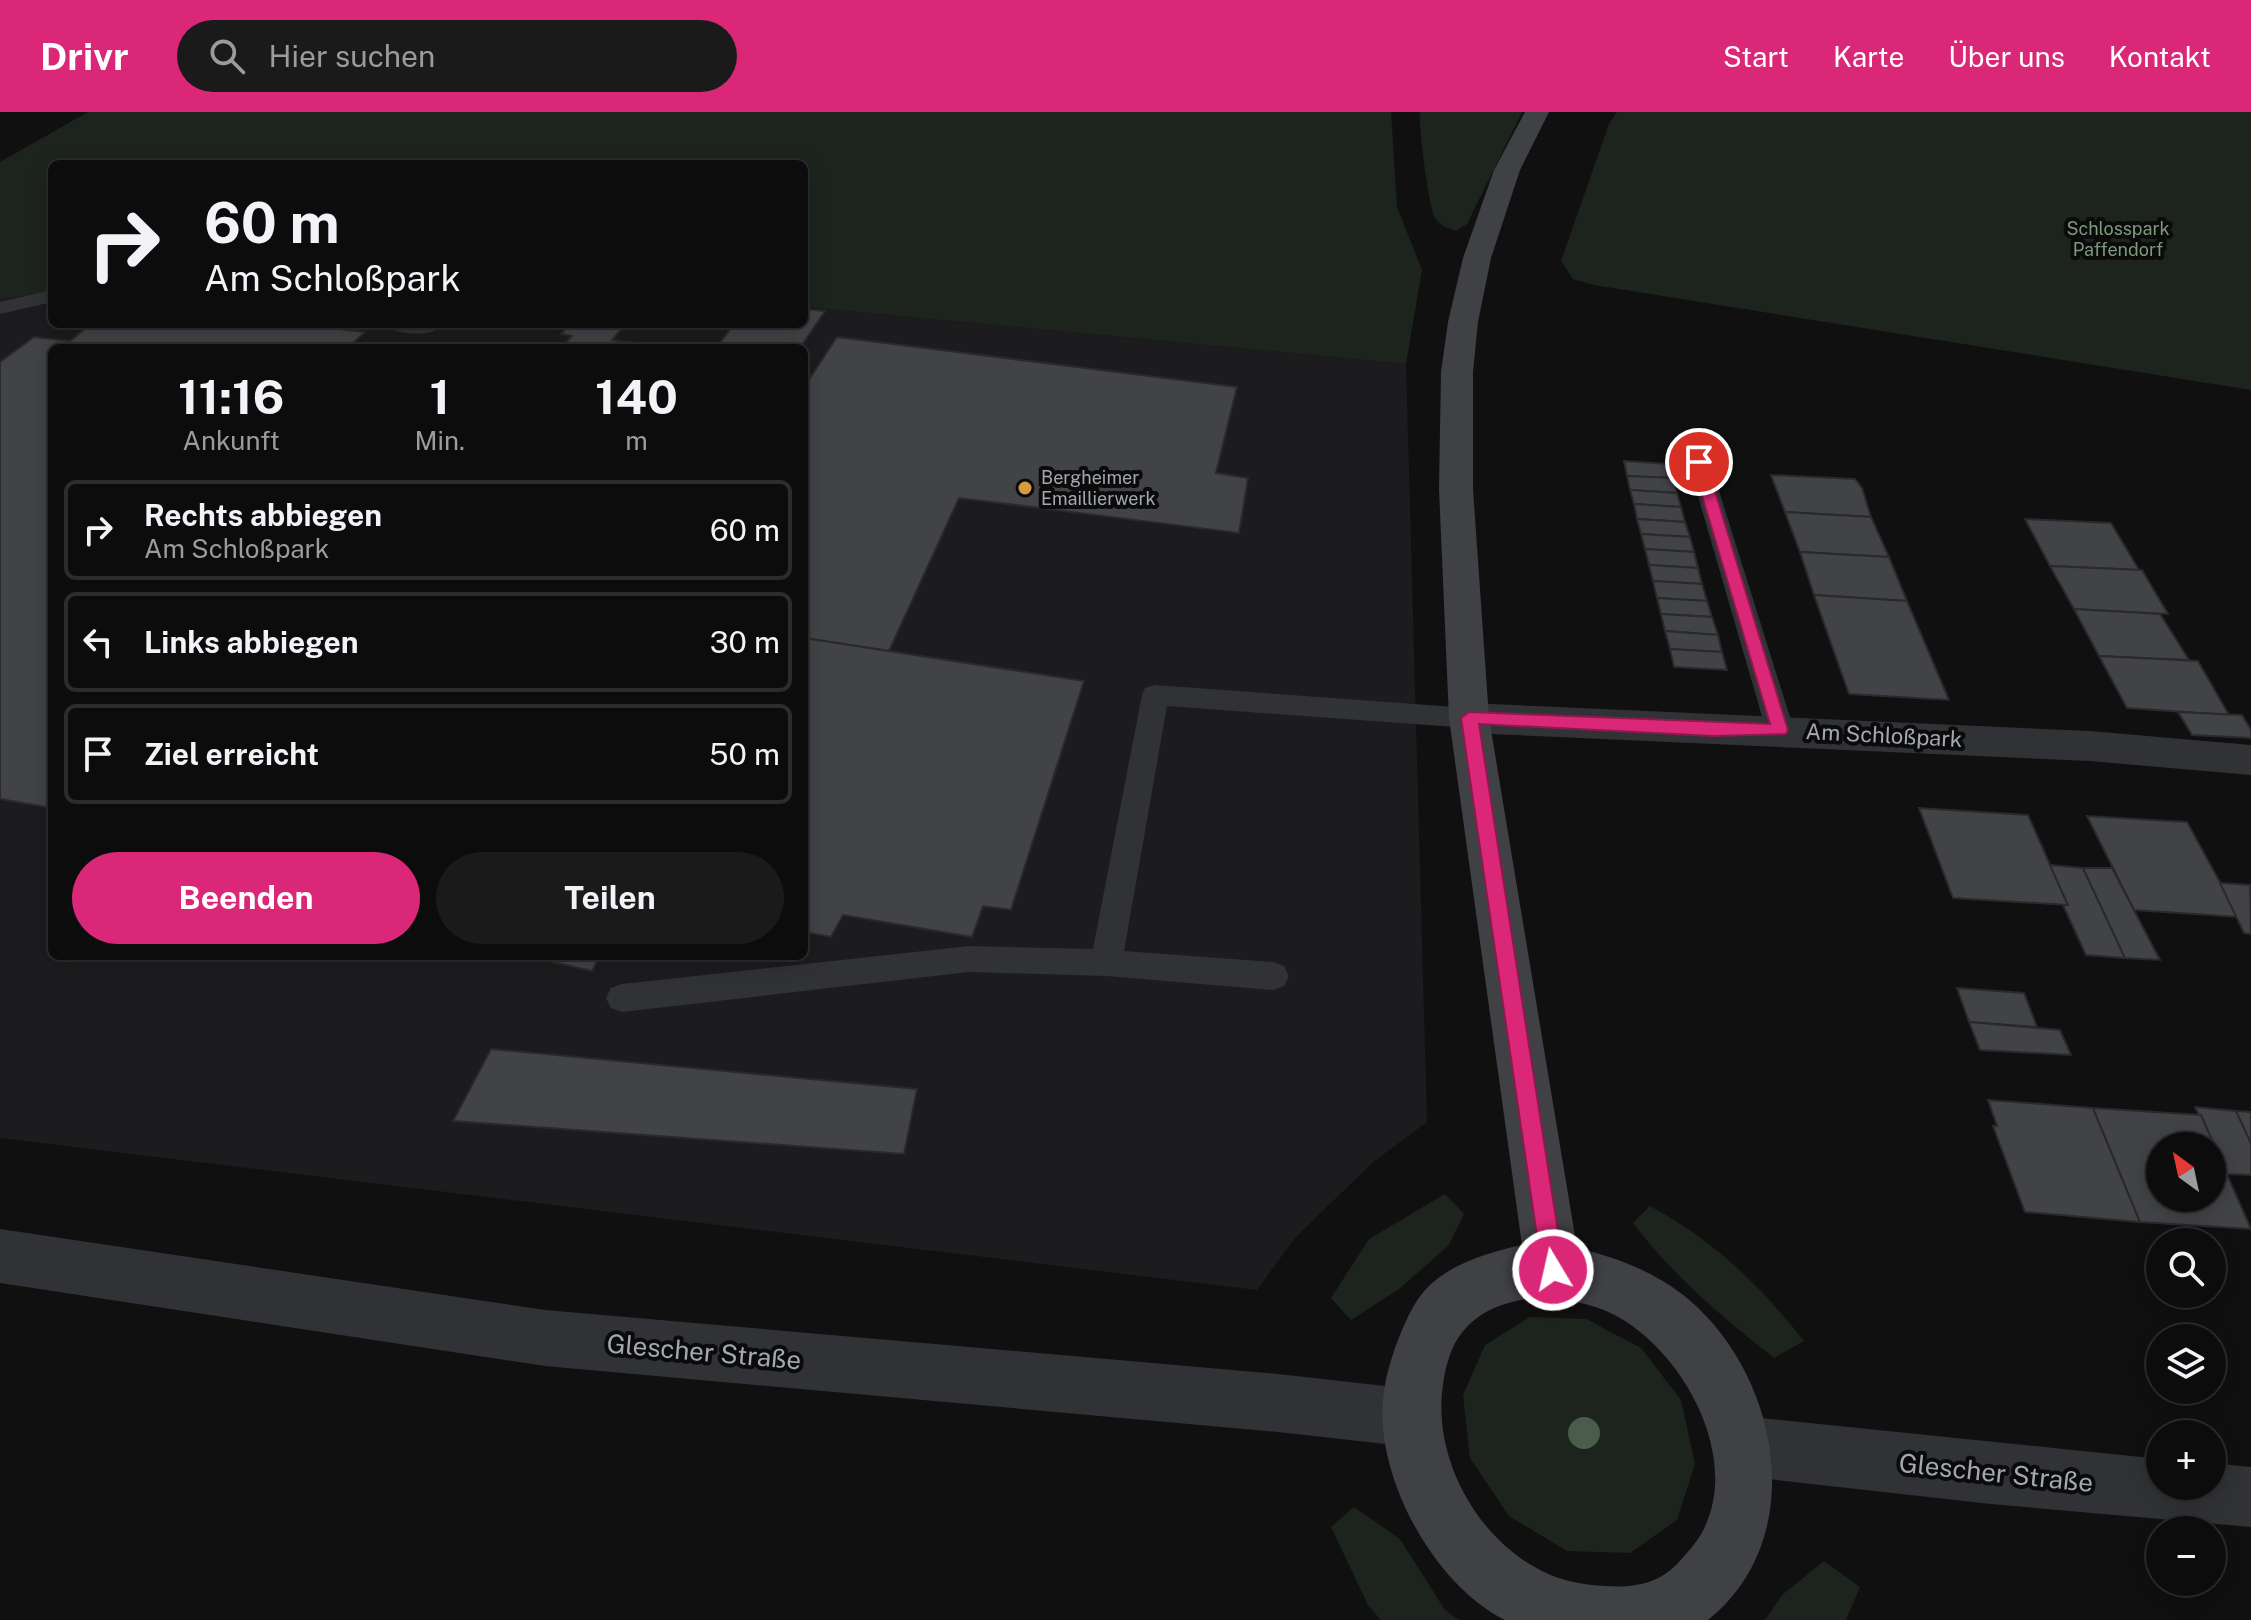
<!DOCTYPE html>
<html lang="de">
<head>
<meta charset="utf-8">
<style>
	:root { --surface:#0c0c0d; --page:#1a1a1b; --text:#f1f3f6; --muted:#9a9b9d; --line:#2c2c2e; --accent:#db2777 }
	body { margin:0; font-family:"Public Sans",sans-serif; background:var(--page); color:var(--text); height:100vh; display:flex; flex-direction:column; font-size:30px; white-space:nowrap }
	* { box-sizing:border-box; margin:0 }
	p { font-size:26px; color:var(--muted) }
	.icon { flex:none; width:44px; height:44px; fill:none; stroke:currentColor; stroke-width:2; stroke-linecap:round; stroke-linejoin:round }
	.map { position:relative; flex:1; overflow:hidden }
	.side { position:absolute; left:48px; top:232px; width:760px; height:616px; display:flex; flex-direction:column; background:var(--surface); border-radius:12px; box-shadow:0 4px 20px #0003,0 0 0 2px var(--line) }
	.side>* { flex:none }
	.banner { position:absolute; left:48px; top:48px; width:760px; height:168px; border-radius:12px; box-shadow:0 4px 20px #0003,0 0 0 2px var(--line); background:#0c0c0d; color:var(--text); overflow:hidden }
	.needle { width:52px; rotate:327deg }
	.tools { position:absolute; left:2146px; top:1020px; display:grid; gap:16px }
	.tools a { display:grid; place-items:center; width:80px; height:80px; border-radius:50%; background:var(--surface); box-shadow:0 4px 20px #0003,0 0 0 2px var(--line); font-size:40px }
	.pin { position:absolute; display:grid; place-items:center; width:68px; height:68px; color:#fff; margin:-34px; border:4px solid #fff; border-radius:50%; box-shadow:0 2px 8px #0007 }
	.me { position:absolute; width:88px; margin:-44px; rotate:351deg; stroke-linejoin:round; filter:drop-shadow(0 0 6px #0008) }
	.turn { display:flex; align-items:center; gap:28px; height:168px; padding:0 24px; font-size:36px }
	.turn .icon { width:104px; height:104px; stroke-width:2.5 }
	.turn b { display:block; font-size:56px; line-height:68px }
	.eta { display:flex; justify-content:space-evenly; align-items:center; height:136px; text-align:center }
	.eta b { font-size:48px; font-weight:700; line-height:56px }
	.cta { display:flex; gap:16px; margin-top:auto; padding:16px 24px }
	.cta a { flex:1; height:92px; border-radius:48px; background:var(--accent); color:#fff; font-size:32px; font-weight:700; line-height:92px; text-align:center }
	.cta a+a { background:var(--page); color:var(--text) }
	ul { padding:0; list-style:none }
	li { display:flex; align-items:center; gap:24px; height:100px; margin:0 16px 12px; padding:0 8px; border:4px solid var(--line); border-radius:12px }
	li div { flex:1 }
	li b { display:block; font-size:30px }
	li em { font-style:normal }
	header { display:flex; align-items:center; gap:48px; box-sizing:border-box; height:112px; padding:0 40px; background:var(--accent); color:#fff }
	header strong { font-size:38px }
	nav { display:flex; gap:44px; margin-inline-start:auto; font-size:28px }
	.search { width:560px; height:72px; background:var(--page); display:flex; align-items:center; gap:20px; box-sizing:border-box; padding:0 28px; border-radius:44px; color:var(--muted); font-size:30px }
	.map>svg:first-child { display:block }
	.built { fill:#1c1c1e; fill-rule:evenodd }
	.green { fill:#1d231d }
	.building { fill:#424346; stroke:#2a2a2c; stroke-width:2; fill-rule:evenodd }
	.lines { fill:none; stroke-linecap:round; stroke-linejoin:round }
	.service { fill:#313235; fill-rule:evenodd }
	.minor { fill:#313235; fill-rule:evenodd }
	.tertiary { fill:#313235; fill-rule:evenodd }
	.secondary { fill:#3f4145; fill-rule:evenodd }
	.tree { fill:#4b5b4c }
	.route { fill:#db2777; stroke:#8e194d; stroke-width:2 }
	.poi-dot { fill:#d89a40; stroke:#0b0b0c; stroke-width:3 }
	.labels { text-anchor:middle; stroke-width:8; stroke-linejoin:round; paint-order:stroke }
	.far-park-label { font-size:18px; fill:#7c997c; stroke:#0b0b0c }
	.far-poi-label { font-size:18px; fill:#a3a8b0; stroke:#0b0b0c; text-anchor:start }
	.street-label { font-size:22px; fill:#a3a8b0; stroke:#0b0b0c }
	.near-street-label { font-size:26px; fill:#a3a8b0; stroke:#0b0b0c }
</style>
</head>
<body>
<header>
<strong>Drivr</strong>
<div class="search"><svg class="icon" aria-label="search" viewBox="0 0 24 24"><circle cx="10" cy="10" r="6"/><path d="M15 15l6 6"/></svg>Hier suchen</div>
<nav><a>Start</a><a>Karte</a><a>Über uns</a><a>Kontakt</a></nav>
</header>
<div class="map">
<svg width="2251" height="1508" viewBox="0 0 2251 1508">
	<rect width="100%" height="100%" fill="#101011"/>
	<path class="built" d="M 52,183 L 52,212 L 804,212 L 804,195 L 1406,252 L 1427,1010 L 1372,1051 L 1295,1126 L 1257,1178 L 0,1026 L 0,186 ZM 52,236 L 804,236 L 804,844 L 52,844 Z"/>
	<g class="green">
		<polygon points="88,0 1391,0 1397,95 1422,158 1406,252 804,195 804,52 52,52 52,183 0,186 0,50"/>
		<path d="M 1420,0 L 1522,0 L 1467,112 L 1456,119 C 1447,116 1441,114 1435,106 C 1429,98 1418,12 1420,0 Z"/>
		<polygon points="1617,0 2251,0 2251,278 1594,173 1573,167 1561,149 1609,12"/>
		<polygon points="1445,1082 1464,1102 1448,1134 1399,1177 1351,1208 1331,1186 1369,1127"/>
		<path d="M 1650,1094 C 1712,1127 1760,1173 1804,1229 L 1774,1246 C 1720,1203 1675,1166 1633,1111 Z"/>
		<polygon points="1530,1205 1586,1207 1641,1236 1681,1288 1695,1352 1677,1408 1630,1441 1567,1439 1509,1404 1470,1346 1463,1283 1485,1233"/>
		<polygon points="1354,1395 1400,1427 1445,1498 1459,1508 1381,1508 1368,1493 1331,1415"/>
		<polygon points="1824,1449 1860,1475 1846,1508 1765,1508 1782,1483"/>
	</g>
	<g class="building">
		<polygon points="804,197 825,199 800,236 716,236 734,212 804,212"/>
		<polygon points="91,212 294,212 365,220 348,236 52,236 52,696 0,687 0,250 34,225 70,229"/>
		<polygon points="570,212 626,212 612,228 661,234 561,236 572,224 561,222"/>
		<polygon points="837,225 1237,275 1216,361 1248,366 1239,421 959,386 889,539 804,526 804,275"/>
		<polygon points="1624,349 1669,352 1673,366 1627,364"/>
		<polygon points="1771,363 1855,367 1862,376 1871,405 1785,400"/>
		<polygon points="1627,364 1673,366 1677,381 1630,378"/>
		<polygon points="1630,378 1677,381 1681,395 1634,392"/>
		<polygon points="1634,392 1681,395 1685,410 1637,407"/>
		<polygon points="1785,400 1871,405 1889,445 1800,440"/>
		<polygon points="1637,407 1685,410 1690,425 1641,422"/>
		<polygon points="2025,407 2111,411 2139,458 2050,454"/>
		<polygon points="1641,422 1690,425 1694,440 1645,437"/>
		<polygon points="1645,437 1694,440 1698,456 1649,453"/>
		<polygon points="1800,440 1889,445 1907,489 1814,483"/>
		<polygon points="1649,453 1698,456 1702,472 1653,469"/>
		<polygon points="2050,454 2142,458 2168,502 2074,497"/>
		<polygon points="1653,469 1702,472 1707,489 1657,486"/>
		<polygon points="1814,483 1907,489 1949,588 1849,582"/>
		<polygon points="1657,486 1707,489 1712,505 1661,502"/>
		<polygon points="2074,497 2160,502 2189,548 2099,544"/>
		<polygon points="1661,502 1712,505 1718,523 1665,519"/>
		<polygon points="1665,519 1718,523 1722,540 1670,537"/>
		<polygon points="804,526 1084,569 1011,798 983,794 972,825 843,803 831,825 804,820"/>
		<polygon points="1670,537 1722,540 1727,558 1674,555"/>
		<polygon points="2099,544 2198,549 2229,603 2127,596"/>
		<polygon points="2178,600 2242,603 2251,618 2251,626 2192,623"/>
		<polygon points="1919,696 2028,703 2068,793 1953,786"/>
		<polygon points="2087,704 2187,710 2239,805 2134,798"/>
		<polygon points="2050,753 2083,756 2125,846 2086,843 2063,793 2068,793"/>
		<polygon points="2083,756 2112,756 2160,848 2125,846"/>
		<polygon points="2220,771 2250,773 2251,822 2244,821"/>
		<polygon points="526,844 600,844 592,859"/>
		<polygon points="1957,876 2024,881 2037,915 1969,910"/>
		<polygon points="1969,910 2060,918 2071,943 1980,938"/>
		<polygon points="491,937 917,977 904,1042 453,1009"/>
		<polygon points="1988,988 2093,996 2140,1110 2025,1100 1993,1014 1997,1014"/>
		<polygon points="2195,995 2236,999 2251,1031 2251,1063 2228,1062"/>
		<path d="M 2093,996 L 2201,1003 L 2251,1117 L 2140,1110 ZM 2160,1034 L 2212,1034 L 2212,1086 L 2160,1086 Z"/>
		<polygon points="2236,999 2251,1000 2251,1031"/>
	</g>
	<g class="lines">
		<g class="service">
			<polygon points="52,178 52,190 0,202 0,190"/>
			<path d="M 383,212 L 435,212 L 438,216 C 428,226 392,222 383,212 Z"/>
			<polygon points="1699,343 1707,345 1710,350 1794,618 1790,625 1780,628 1770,625 1766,618 1688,350 1691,345"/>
			<polygon points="1155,573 1469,596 1479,599 1483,606 1479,613 1469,616 1167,594 1124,839 1273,850 1284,854 1289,864 1284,874 1273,878 1106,864 969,860 622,900 611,896 606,886 611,876 622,872 969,834 1093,837 1142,583 1145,576"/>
		</g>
		<polygon class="minor" points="1469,591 2090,619 2251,633 2251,663 2090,649 1469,621 1455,616 1449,606 1455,596"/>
		<g class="tertiary">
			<polygon points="0,1117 545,1198 1278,1262 1412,1277 1433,1285 1441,1306 1433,1327 1412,1335 1278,1320 545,1254 0,1171"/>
			<polygon points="1741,1304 2160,1347 2160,1374 2212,1374 2212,1351 2251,1355 2251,1415 1991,1392 1741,1364 1720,1355 1711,1334 1720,1313"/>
		</g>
		<path class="secondary" d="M 1525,0 L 1549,0 L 1520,58 L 1491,146 L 1478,210 L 1473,260 L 1473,377 L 1489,606 L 1577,1136 C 1620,1146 1663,1163 1696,1194 C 1782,1274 1807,1429 1708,1508 L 1505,1508 C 1434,1473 1376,1366 1383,1288 C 1385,1265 1392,1243 1400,1223 C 1407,1206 1415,1188 1428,1175 C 1452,1151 1490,1140 1522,1133 L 1449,606 L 1439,377 L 1441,260 L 1448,210 L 1463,146 L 1494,58 ZM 1545,1183 C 1572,1189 1601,1193 1625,1209 C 1685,1247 1737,1341 1706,1412 C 1701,1426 1688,1440 1678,1451 C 1658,1472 1634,1476 1606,1474 C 1585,1473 1561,1469 1542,1459 C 1477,1427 1432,1345 1443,1273 C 1447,1246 1454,1223 1477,1206 C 1497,1191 1521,1188 1545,1183 Z"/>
	</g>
	<circle class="tree" cx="1584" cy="1321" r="16"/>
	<polygon class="route" points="1699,346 1706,350 1788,618 1786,622 1713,624 1479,612 1564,1158 1561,1166 1553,1169 1545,1166 1542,1158 1461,606 1469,600 1770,612 1692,350"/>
	<circle class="poi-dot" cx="1025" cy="376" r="8"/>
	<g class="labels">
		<g class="far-park-label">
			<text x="2118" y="123">Schlosspark<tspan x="2118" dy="21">Paffendorf</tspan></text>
		</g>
		<g class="far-poi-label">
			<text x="1041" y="372">Bergheimer<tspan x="1041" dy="21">Emaillierwerk</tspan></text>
		</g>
		<g class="street-label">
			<text transform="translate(1884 623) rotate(3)" y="8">Am Schloßpark</text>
		</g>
		<g class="near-street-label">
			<text transform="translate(704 1240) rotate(5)" y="9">Glescher Straße</text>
			<text transform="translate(1996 1361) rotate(6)" y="9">Glescher Straße</text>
		</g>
	</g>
</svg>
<div class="tools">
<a><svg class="needle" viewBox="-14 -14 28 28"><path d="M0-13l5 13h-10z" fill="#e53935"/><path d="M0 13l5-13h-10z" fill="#9a9b9d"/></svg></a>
<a><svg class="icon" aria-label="search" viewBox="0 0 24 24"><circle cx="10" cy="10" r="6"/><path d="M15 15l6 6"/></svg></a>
<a><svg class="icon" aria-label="layers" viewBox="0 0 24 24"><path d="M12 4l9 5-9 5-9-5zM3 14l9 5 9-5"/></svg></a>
<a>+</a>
<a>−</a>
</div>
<div class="pin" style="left:1699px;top:350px;background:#d93025"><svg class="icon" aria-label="arrive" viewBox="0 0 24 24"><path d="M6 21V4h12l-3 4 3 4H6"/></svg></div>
<svg class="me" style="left:1553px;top:1158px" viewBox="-20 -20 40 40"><circle r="17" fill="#db2777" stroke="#fff" stroke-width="3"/><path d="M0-11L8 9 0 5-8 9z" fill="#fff"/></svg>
<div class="banner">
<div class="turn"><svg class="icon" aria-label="right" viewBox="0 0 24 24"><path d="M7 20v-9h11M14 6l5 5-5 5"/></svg><div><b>60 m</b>Am Schloßpark</div></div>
</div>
<section class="side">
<div class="eta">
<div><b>11:16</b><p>Ankunft</p></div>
<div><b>1</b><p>Min.</p></div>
<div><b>140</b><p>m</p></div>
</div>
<ul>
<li><svg class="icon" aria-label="right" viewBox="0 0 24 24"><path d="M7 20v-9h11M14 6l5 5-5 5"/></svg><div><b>Rechts abbiegen</b><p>Am Schloßpark</p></div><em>60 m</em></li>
<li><svg class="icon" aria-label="left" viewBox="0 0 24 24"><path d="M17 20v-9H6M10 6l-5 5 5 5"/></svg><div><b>Links abbiegen</b></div><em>30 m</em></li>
<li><svg class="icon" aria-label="arrive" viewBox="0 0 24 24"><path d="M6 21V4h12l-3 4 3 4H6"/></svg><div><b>Ziel erreicht</b></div><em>50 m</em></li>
</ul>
<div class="cta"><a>Beenden</a><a>Teilen</a></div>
</section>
</div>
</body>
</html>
